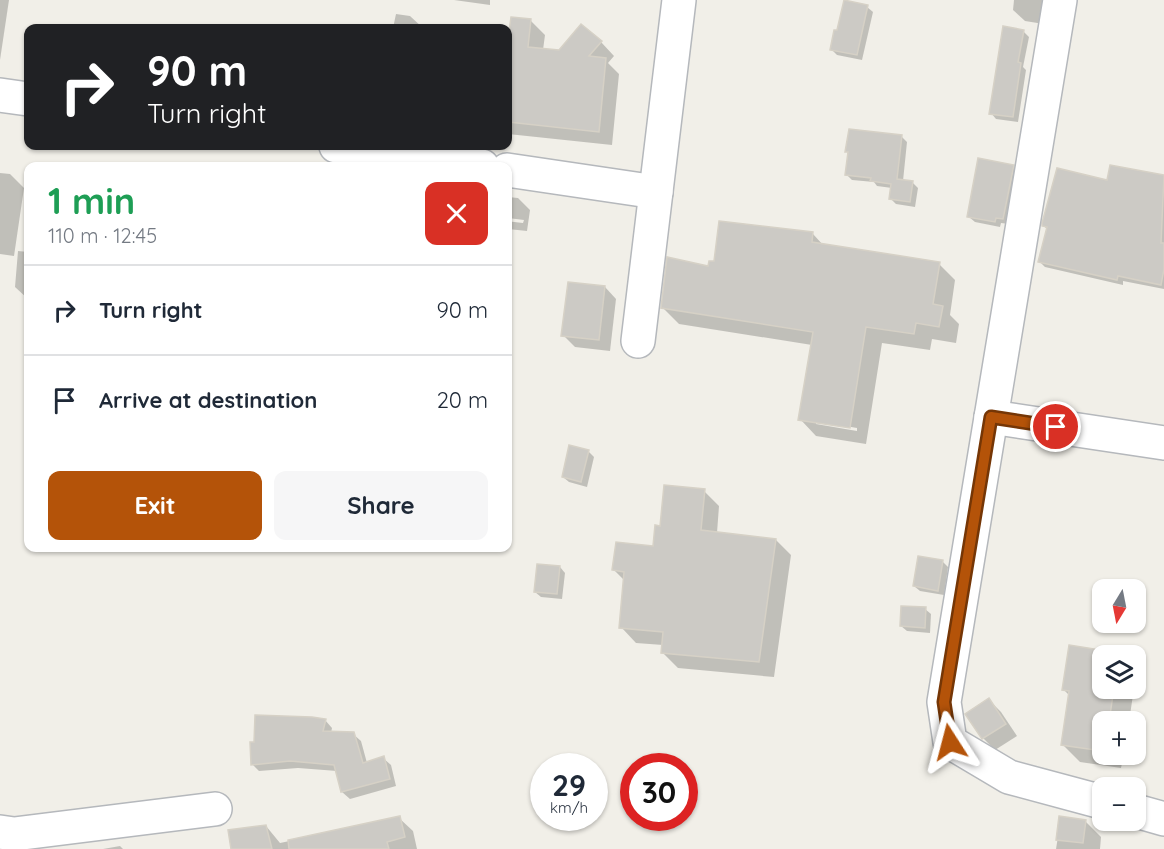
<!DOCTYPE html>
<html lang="en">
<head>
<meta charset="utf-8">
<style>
	:root { --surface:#fff; --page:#f6f6f7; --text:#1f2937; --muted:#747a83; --line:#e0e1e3; --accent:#b45309 }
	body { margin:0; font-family:Quicksand,sans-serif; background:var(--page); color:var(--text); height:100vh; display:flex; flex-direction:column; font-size:22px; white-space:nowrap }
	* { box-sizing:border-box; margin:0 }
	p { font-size:20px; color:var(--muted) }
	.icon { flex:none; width:33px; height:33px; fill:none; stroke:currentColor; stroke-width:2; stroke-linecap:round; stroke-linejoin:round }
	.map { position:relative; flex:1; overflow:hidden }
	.details { position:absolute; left:24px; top:162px; width:488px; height:390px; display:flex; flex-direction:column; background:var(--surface); border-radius:12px; box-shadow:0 2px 4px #0004 }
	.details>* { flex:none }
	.guide { position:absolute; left:24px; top:24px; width:488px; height:126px; border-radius:12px; box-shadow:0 2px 4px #0004; background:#202124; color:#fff; overflow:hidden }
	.needle { width:39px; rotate:190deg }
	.tools { position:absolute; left:1092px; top:579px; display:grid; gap:12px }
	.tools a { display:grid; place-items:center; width:54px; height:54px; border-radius:12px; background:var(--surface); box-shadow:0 2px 4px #0004; font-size:30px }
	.speed { position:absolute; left:530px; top:753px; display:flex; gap:12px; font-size:30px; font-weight:700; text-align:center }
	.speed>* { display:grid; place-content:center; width:78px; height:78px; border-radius:50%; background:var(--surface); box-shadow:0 2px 4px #0004; line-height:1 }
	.speed small { font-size:15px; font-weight:400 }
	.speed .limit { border:9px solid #d22; background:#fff; color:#111 }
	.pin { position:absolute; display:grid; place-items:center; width:51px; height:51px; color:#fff; margin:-26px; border:3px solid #fff; border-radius:50%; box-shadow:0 2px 6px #0007 }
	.me { position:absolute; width:66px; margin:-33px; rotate:351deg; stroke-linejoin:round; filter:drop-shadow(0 0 4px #0008) }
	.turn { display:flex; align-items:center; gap:21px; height:126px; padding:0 24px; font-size:27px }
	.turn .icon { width:78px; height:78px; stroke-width:2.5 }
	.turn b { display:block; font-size:42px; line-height:51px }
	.round { display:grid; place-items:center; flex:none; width:63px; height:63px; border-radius:12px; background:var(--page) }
	.summary { display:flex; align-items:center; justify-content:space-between; height:102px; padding:0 24px }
	h1 { font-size:36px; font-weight:700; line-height:45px; color:#1e9e55 }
	.primary-button { display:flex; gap:12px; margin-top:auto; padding:12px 24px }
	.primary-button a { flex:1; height:69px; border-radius:12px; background:var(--accent); color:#fff; font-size:24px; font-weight:700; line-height:69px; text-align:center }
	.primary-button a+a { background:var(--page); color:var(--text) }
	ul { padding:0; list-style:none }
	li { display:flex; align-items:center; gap:18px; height:90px; padding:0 24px; border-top:2px solid var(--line) }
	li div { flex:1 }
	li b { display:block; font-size:22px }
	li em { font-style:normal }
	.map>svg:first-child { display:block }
	.shadow { fill:#0003; fill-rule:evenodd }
	.building { fill:#cccac5; stroke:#d6d1c6; stroke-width:1.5 }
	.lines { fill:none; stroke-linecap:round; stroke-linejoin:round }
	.minor-casing { stroke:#b5b8bc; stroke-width:36 }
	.minor { stroke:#fff; stroke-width:33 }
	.route-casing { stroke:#753606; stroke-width:15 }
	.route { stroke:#b45309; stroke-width:10 }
</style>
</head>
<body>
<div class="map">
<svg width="1164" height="849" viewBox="0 0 1164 849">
	<rect width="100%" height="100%" fill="#f1efe8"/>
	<g class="shadow">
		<polygon points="0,0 9,0 0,60"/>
		<polygon points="454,0 490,0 490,5"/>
		<polygon points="1014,0 1057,0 1050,25 1025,21 1013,10"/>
		<polygon points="867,7 873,12 862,60 837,55 831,49 838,32"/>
		<polygon points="396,14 410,16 423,28 393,28"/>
		<polygon points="531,21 545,35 543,50 560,51 601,42 614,56 608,63 619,74 612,145 507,134 507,49"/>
		<polygon points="1023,31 1029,37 1023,67 1026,70 1018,122 996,119 991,113"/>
		<polygon points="901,136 907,142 903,181 912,182 918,188 915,207 896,204 890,198 892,188 877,186 874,182 852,180 846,174 849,153 847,151"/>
		<polygon points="1013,167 1018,172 1009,224 1001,223 1000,227 975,222 969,217"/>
		<polygon points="1111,167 1164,176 1164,289 1123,281 1123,285 1045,267 1040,262 1048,230 1043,225 1108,182"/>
		<polygon points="0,173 10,174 24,188 14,256 0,254"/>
		<polygon points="507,197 518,198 530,210 527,231 507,229 507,221 523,223 524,220 507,218"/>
		<path d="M 813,234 L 824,246 L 939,264 L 955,280 L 950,315 L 959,324 L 956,343 L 932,339 L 930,350 L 882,343 L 866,444 L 816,436 L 800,419 L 812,345 L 679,324 L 662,307 L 710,268 ZM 816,421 L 857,428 L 857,431 L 816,424 Z"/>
		<polygon points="18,251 28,252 28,288 25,288 25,291 28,291 28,299 15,287"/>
		<polygon points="605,287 616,299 610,351 575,347 563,335"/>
		<polygon points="588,451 594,457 587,487 569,482 563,477"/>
		<polygon points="704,491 719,506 717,533 776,540 791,555 774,677 678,668 663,653 663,645 636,643 621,627 625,581 614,570 654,548 661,527"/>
		<polygon points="943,562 948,567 944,595 920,591 914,586"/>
		<polygon points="560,567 565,573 562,599 541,597 535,592"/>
		<polygon points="925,609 931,614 930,633 907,631 901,626"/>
		<polygon points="1070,647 1120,656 1102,656 1102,688 1134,688 1129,722 1102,722 1102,754 1124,754 1121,768 1080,762 1062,744 1070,696 1064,690"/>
		<polygon points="989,700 1001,712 1017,736 995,750 984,739 967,715"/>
		<polygon points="325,720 332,728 331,733 353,734 361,741 367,763 383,758 391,765 396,786 350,799 342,792 337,771 298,768 259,771 252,764"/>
		<polygon points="399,818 413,831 417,849 233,849 266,826 280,843"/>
		<polygon points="1061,818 1085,821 1101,837 1100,849 1056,849"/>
		<polygon points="120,846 123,849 103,849"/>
	</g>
	<g class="building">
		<polygon points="844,0 868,5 857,55 830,50 834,30 837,30"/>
		<polygon points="511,17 531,19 528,47 559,50 581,24 602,41 589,56 606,58 599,132 507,122 507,47"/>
		<polygon points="1003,26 1024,30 1018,62 1021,63 1013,117 989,114"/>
		<polygon points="849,129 902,135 897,179 913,181 910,202 889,199 891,184 870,181 871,178 845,175 848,152 845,152"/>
		<polygon points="978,158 1014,165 1003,219 996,218 995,222 967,217"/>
		<polygon points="1110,165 1164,175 1161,243 1164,243 1164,269 1161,285 1118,276 1117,280 1038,262 1047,227 1042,226 1042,223 1057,168 1107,180"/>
		<polygon points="719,221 813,232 812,242 940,262 933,304 943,306 939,327 916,323 914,334 866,327 850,428 798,420 813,332 661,308 667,257 708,266 709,261 714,261"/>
		<polygon points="568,282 605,286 599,340 561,336"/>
		<polygon points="569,445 589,450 581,482 562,477"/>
		<polygon points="664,485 705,489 701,530 776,539 759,662 661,653 663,632 619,628 624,572 612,570 616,542 653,546 655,525 660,526"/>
		<polygon points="918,556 943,560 938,591 913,586"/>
		<polygon points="537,564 560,566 557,594 534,592"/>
		<polygon points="901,606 926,607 925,628 900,626"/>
		<polygon points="1069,645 1120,653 1119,656 1102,656 1102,688 1114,688 1109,722 1102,722 1102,751 1061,745 1069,691 1062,690"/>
		<polygon points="989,698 1006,724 982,739 965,714"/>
		<polygon points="255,715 312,717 326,719 323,731 354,732 363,763 384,756 390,779 341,792 334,765 290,761 251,765 250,742 254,742"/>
		<polygon points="400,816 405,837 387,842 389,849 289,849 288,840"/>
		<polygon points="1059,816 1086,820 1083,843 1056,840"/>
		<polygon points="266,825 272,849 231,849 228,830"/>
	</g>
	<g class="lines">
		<g class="minor-casing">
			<g id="minor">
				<polyline points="1060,0 944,702 950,742 1009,777 1102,802"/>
				<polyline points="0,95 28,99"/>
				<polyline points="336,146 482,166"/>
				<polyline points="507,170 656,192"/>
				<polyline points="638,341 679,0"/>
				<polyline points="991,417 1164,443"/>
				<polyline points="1136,811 1164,819"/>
				<polyline points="0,832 14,834 215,809"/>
			</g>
		</g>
		<use href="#minor" class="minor"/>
	</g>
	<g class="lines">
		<g class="route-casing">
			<polyline id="route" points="950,742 944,702 991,417 1056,427"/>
		</g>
		<use href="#route" class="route"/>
	</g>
</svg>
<div class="tools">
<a><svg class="needle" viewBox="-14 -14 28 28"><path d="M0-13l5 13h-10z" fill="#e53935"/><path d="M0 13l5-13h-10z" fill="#747a83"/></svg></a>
<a><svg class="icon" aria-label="layers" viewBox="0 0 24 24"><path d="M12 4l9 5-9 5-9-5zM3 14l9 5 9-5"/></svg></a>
<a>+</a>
<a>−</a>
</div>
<div class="speed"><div>29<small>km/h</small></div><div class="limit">30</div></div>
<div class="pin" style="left:1056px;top:427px;background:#d93025"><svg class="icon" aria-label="arrive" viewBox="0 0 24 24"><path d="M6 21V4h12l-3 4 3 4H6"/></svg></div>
<svg class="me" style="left:950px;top:742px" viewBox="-20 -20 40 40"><path d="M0-17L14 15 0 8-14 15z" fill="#b45309" stroke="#fff" stroke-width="4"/></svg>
<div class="guide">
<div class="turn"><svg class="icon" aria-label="right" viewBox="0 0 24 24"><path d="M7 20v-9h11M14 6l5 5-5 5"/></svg><div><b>90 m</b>Turn right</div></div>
</div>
<section class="details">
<div class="summary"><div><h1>1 min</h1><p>110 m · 12:45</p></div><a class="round" style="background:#d93025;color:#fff"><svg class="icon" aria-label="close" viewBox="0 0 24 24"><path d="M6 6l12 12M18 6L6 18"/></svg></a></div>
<ul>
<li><svg class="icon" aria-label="right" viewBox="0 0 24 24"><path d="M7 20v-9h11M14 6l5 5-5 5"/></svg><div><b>Turn right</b></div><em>90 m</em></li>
<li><svg class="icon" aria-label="arrive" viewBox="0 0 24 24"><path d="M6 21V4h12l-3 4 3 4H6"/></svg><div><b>Arrive at destination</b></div><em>20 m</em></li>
</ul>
<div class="primary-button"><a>Exit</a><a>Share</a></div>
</section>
</div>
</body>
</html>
